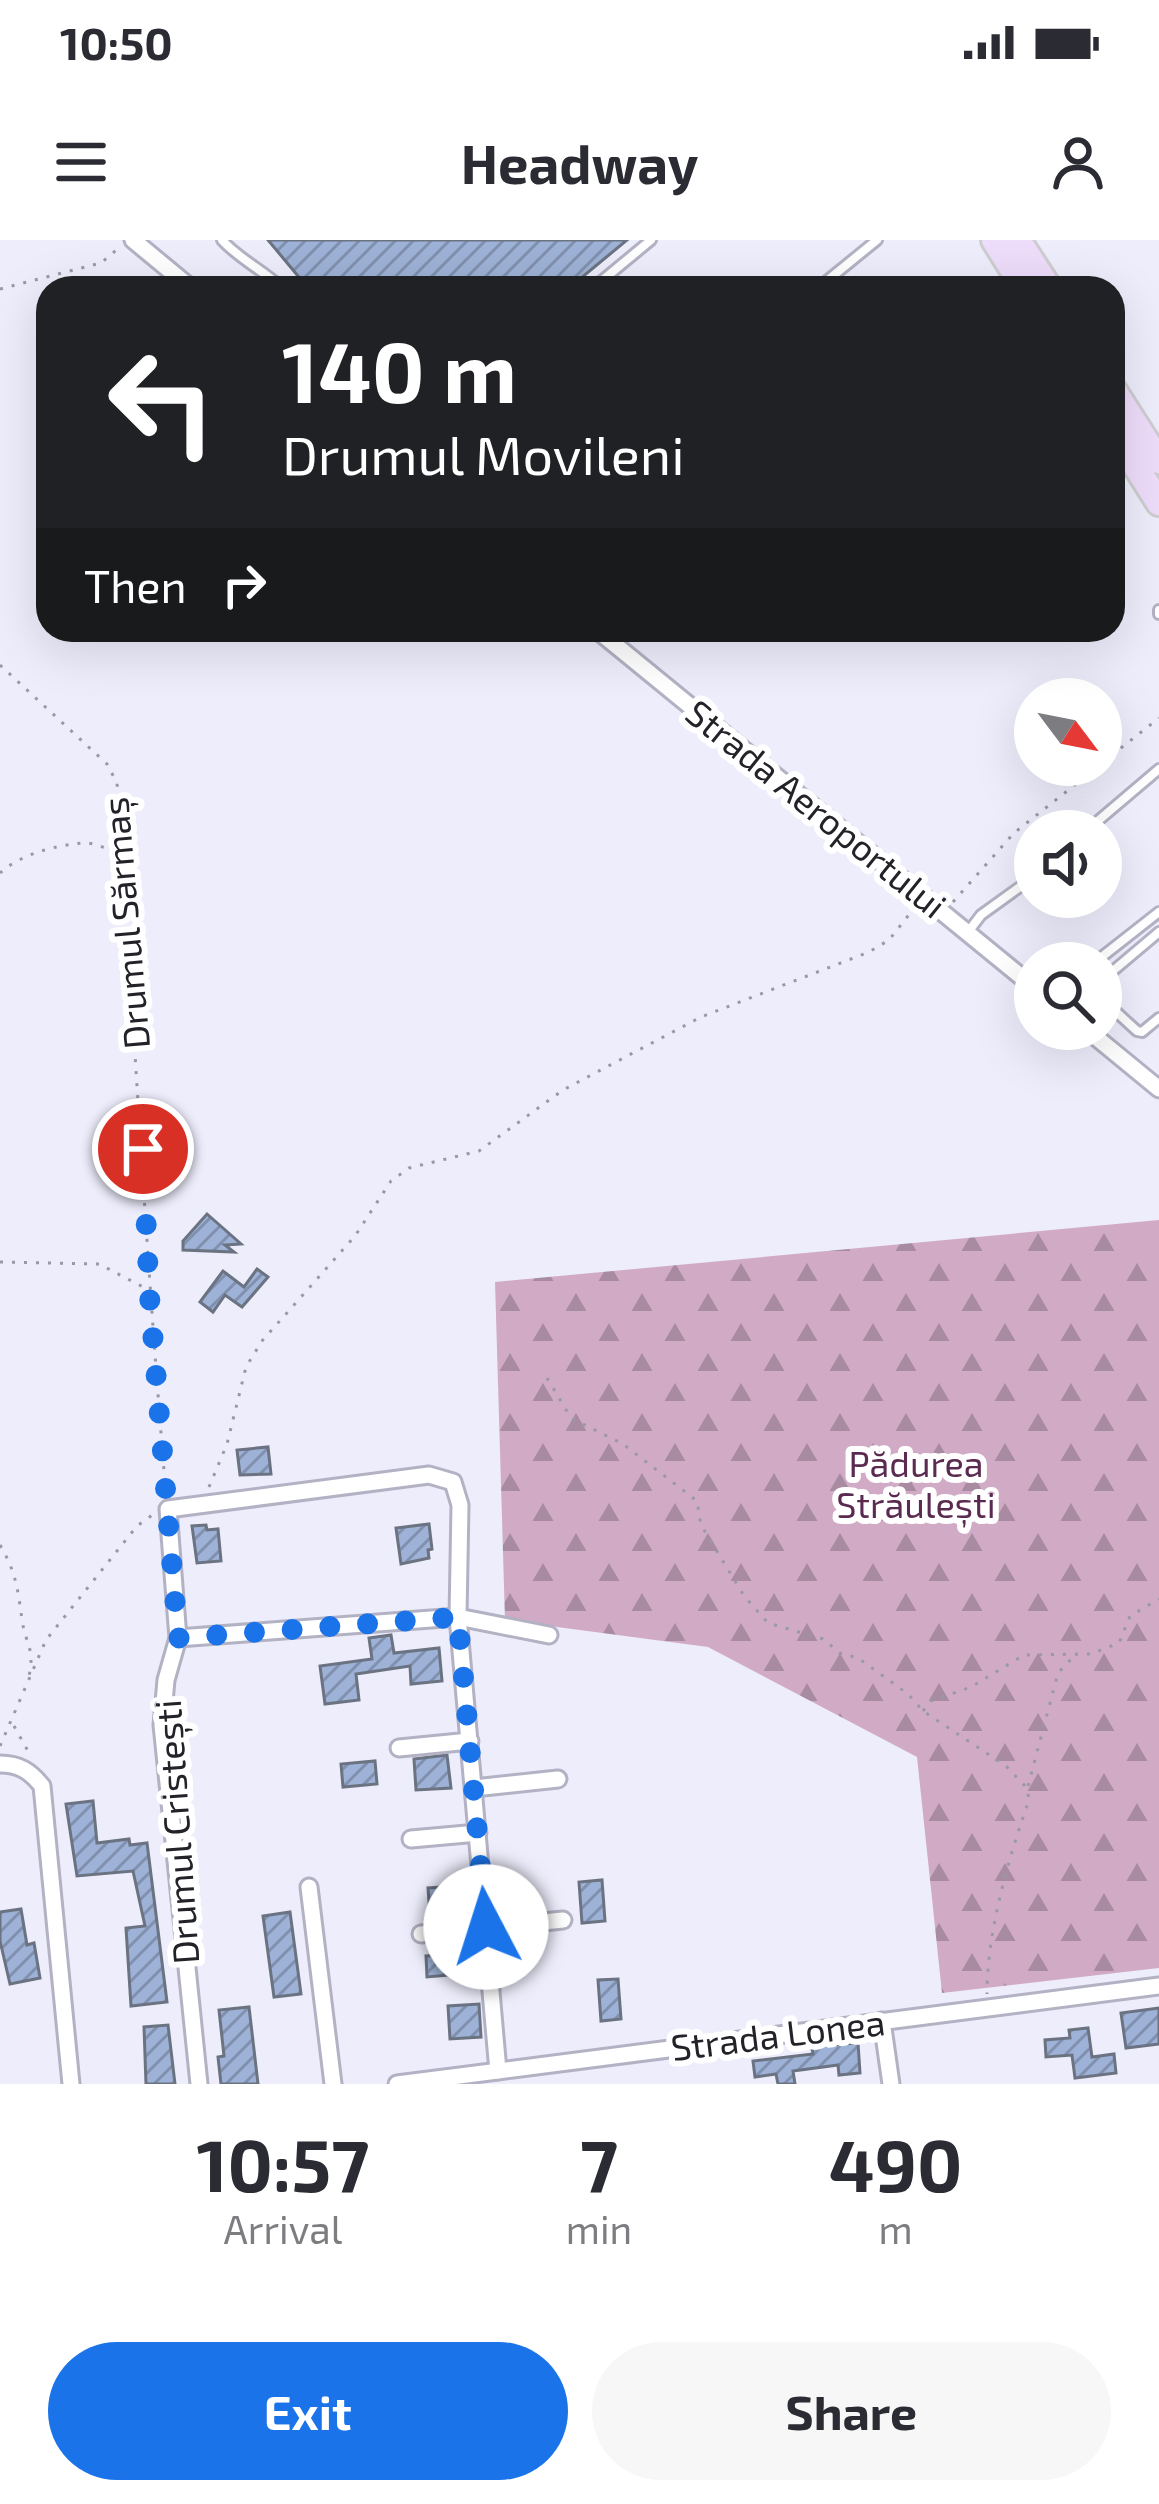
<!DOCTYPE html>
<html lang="en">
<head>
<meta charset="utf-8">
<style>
	:root { --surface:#fff; --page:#f7f7f7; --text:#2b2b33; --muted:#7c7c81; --accent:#1a73e8 }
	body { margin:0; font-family:"Exo 2",sans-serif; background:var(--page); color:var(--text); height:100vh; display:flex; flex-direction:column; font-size:45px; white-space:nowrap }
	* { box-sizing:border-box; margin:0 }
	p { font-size:39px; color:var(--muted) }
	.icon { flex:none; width:66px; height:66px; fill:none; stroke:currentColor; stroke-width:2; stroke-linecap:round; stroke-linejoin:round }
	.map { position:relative; height:1844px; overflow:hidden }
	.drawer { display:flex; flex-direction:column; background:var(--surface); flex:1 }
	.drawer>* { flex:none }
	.guide { position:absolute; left:36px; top:36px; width:1089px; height:366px; border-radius:36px; box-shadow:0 12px 48px #0002; background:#202124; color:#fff; overflow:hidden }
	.needle { width:78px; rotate:122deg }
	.fabs { position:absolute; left:1014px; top:438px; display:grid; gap:24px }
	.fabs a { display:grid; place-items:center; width:108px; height:108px; border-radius:50%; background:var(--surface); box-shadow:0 12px 48px #0002; font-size:60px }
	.pin { position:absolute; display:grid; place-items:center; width:102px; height:102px; color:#fff; margin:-51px; border:6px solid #fff; border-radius:50%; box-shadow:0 3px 12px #0007 }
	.me { position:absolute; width:132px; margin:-66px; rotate:355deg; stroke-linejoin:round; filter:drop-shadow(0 0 9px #0008) }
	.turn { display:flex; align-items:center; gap:42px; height:252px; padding:0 48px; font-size:54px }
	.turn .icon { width:156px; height:156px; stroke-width:2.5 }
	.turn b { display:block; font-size:84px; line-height:102px }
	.then { display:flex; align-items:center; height:114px; padding:0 48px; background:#0003; gap:24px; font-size:45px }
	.eta { display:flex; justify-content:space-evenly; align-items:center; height:204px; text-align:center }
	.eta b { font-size:72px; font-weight:700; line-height:84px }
	.action { display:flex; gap:24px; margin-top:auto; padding:24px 48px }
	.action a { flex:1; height:138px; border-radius:72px; background:var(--accent); color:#fff; font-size:48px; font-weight:700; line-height:138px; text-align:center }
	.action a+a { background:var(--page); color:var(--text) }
	.status { display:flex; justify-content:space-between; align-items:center; height:84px; padding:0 60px; background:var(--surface); direction:ltr }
	.status svg { height:33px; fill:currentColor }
	header { display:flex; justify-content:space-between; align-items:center; height:156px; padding:0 48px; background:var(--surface); font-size:54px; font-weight:700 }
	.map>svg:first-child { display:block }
	.forest { fill:url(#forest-firs) }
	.building { fill:url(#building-hatch); stroke:#6b7382; stroke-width:3 }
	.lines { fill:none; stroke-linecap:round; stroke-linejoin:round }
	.service-casing { stroke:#b2b2c4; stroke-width:14 }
	.minor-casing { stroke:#b2b2c4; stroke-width:21 }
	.primary-casing { stroke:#ceced0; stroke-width:30 }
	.path { stroke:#9999a5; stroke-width:3; stroke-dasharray:3 9; stroke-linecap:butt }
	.service { stroke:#fff; stroke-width:8 }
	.minor { stroke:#fff; stroke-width:15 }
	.primary { stroke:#eedcfb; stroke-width:24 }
	.route { stroke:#1a73e8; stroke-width:21; stroke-dasharray:0 37.8 }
	.labels { text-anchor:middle; stroke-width:12; stroke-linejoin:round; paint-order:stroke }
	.street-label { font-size:36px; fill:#222229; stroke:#fff }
	.park-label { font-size:36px; fill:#5a2a50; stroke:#fff }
</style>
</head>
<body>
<div class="status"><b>10:50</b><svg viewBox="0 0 49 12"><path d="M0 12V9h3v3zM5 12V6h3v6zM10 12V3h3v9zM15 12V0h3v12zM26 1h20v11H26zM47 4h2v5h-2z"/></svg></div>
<header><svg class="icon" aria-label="menu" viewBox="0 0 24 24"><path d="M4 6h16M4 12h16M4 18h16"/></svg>Headway<svg class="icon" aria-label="person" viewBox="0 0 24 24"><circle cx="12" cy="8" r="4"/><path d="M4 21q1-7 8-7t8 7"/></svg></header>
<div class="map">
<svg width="1159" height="1844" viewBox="0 0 1159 1844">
	<defs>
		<pattern id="forest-firs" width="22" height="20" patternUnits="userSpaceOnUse" patternTransform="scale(3)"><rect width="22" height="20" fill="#d1abc6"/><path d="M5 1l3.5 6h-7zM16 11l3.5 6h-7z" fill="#a98ba1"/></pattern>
		<pattern id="building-hatch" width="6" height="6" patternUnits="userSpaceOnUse" patternTransform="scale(3)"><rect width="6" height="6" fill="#9db2d6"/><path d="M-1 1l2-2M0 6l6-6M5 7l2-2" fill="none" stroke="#8090ae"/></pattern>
	</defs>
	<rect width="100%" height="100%" fill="#ededfc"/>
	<polygon class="forest" points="1159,980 1159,1728 942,1753 917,1517 708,1407 505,1380 495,1042"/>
	<g class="building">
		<polygon points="268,0 627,0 569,48 308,48"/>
		<polygon points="207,974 241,1004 225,1005 234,1012 183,1010 183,1001"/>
		<polygon points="257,1029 268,1037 242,1067 225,1055 213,1072 200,1062 223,1031 244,1047"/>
		<polygon points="268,1207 271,1234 240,1235 237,1210"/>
		<polygon points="429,1284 432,1309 428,1310 429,1318 401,1324 396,1288"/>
		<polygon points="206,1285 207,1290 218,1289 221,1321 197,1323 192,1286"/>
		<polygon points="391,1395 394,1413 439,1408 442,1441 411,1444 410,1426 356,1434 359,1460 325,1464 320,1426 372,1419 369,1398"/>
		<polygon points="447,1515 451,1548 416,1550 414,1519"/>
		<polygon points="375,1521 377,1544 343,1547 341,1524"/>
		<polygon points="93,1561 97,1603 129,1599 130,1605 147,1603 167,1762 131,1766 126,1688 145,1686 133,1631 77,1636 66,1564"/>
		<polygon points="602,1640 605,1681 582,1683 579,1642"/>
		<polygon points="458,1646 464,1655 470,1655 472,1669 465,1669 465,1674 430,1676 428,1648"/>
		<polygon points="21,1669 27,1705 34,1703 40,1738 10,1744 0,1701 0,1672"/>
		<polygon points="290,1672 301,1754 274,1757 263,1676"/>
		<polygon points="462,1714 463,1734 427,1737 426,1716"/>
		<polygon points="618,1739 621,1779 601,1781 598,1740"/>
		<polygon points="479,1764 481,1797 450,1799 448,1766"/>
		<polygon points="249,1767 258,1844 221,1844 218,1817 224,1816 219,1770"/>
		<polygon points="1159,1768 1159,1804 1126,1808 1121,1773"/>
		<polygon points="168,1785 175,1844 146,1844 144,1787"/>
		<polygon points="1088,1788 1092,1817 1114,1814 1116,1833 1075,1838 1072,1815 1046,1817 1045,1800 1070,1798 1069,1790"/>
		<polygon points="830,1800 830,1805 858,1803 860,1833 839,1835 838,1825 793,1831 795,1844 778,1844 776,1834 755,1837 753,1821 813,1814 811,1803"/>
	</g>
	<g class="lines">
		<g class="service-casing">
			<g id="service">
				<path d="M 222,0 C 239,19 263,30 282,48"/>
				<polyline points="593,48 651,0"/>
				<polyline points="818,48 877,0"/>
				<polyline points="1159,370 1159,374"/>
				<polyline points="613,401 626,390"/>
				<polyline points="1086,591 1159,529"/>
				<polyline points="968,692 981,675 1035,636"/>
				<polyline points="1094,723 1159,672"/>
				<polyline points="1101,741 1159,692"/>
				<polyline points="1101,758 1137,791 1142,792 1159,778"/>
			</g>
		</g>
		<g class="minor-casing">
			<g id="minor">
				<polyline points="133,0 191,48"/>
				<polyline points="597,390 1035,748"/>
				<polyline points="1086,789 1159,849"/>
				<polyline points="178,1398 458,1377 549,1395"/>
				<polyline points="399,1508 470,1501"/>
				<path d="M 0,1524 C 19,1524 30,1531 42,1546 L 71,1844"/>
				<polyline points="474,1548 558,1539"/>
				<polyline points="411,1599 478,1593"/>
				<polyline points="309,1647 333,1844"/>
				<polyline points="421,1694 563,1680"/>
				<polyline points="882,1781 891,1844"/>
				<polyline points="199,1844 162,1485 166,1440 178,1398 168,1269 429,1235 453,1242 460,1265 458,1377 498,1831"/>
				<polyline points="397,1844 1159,1746"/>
			</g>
		</g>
		<g class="primary-casing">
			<g id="primary">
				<polyline points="994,0 1024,48"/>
				<polyline points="1018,0 1049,48"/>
				<polyline points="1113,149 1159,221"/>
				<polyline points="1113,190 1159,263"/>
			</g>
		</g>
		<g class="path">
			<polyline points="0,49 101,23 120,7"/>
			<path d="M 0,425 L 107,524 L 117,543 C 134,780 146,1018 166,1254"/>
			<polyline points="1102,523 1159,478"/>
			<path d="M 0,633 C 21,614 53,606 82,603 C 95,602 109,610 120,615"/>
			<polyline points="953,662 1014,593 1100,525"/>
			<polyline points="0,1022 99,1024 147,1049"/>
			<path d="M 547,1138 L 571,1178 L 623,1204 L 697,1261 L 701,1285 L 744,1356 L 768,1383 L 823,1399 L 840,1413 L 858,1418 L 908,1454 L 923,1471 L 1006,1526 L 1027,1548 L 1029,1560 C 1008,1620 987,1692 987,1754"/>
			<polyline points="209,1247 227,1204 246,1127 262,1101 355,996 391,941 409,928 479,911 563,850 701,777 869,712 889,700 915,667"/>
			<path d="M 0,1305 C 16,1332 18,1350 22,1380 C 26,1406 35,1408 29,1436"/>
			<polyline points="923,1471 931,1461 971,1447 1024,1415 1091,1414 1119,1403 1130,1376 1159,1359"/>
			<polyline points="14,1486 29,1513"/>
			<polyline points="0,1506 46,1400 137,1286 155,1273"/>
			<polyline points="1028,1546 1058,1433 1077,1413"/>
		</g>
		<use href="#service" class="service"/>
		<use href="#minor" class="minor"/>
		<use href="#primary" class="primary"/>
	</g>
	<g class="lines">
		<polyline class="route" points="143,909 149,1050 178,1398 458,1377 486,1687"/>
	</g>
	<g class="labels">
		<g class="street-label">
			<text transform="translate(816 569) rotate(39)" y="13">Strada Aeroportului</text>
			<text transform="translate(126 683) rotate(-95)" y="13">Drumul Sărmaș</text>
			<text transform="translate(177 1592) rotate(-94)" y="13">Drumul Cristești</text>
			<text transform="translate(778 1795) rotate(-7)" y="13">Strada Lonea</text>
		</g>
		<g class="park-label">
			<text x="916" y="1237">Pădurea<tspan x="916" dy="41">Străulești</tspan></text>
		</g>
	</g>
</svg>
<div class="fabs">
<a><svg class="needle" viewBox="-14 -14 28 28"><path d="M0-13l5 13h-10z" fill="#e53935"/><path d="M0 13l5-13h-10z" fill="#7c7c81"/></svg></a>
<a><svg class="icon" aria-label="sound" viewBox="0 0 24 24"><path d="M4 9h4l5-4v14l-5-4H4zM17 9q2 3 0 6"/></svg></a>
<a><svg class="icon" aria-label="search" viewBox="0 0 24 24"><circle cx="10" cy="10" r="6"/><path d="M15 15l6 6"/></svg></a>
</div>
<div class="pin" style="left:143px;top:909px;background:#d93025"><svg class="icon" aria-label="arrive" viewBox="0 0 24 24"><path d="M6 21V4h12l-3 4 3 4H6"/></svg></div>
<svg class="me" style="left:486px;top:1687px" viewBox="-20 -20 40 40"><circle r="19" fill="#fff"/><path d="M0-13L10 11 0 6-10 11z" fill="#1a73e8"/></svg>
<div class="guide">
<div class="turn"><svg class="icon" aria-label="left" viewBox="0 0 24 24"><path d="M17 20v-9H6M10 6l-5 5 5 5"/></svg><div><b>140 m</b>Drumul Movileni</div></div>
<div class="then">Then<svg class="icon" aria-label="right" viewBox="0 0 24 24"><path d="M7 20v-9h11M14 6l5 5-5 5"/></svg></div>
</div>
</div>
<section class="drawer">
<div class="eta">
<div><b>10:57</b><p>Arrival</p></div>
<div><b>7</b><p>min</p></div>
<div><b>490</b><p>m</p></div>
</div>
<div class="action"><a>Exit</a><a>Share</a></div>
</section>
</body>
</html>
